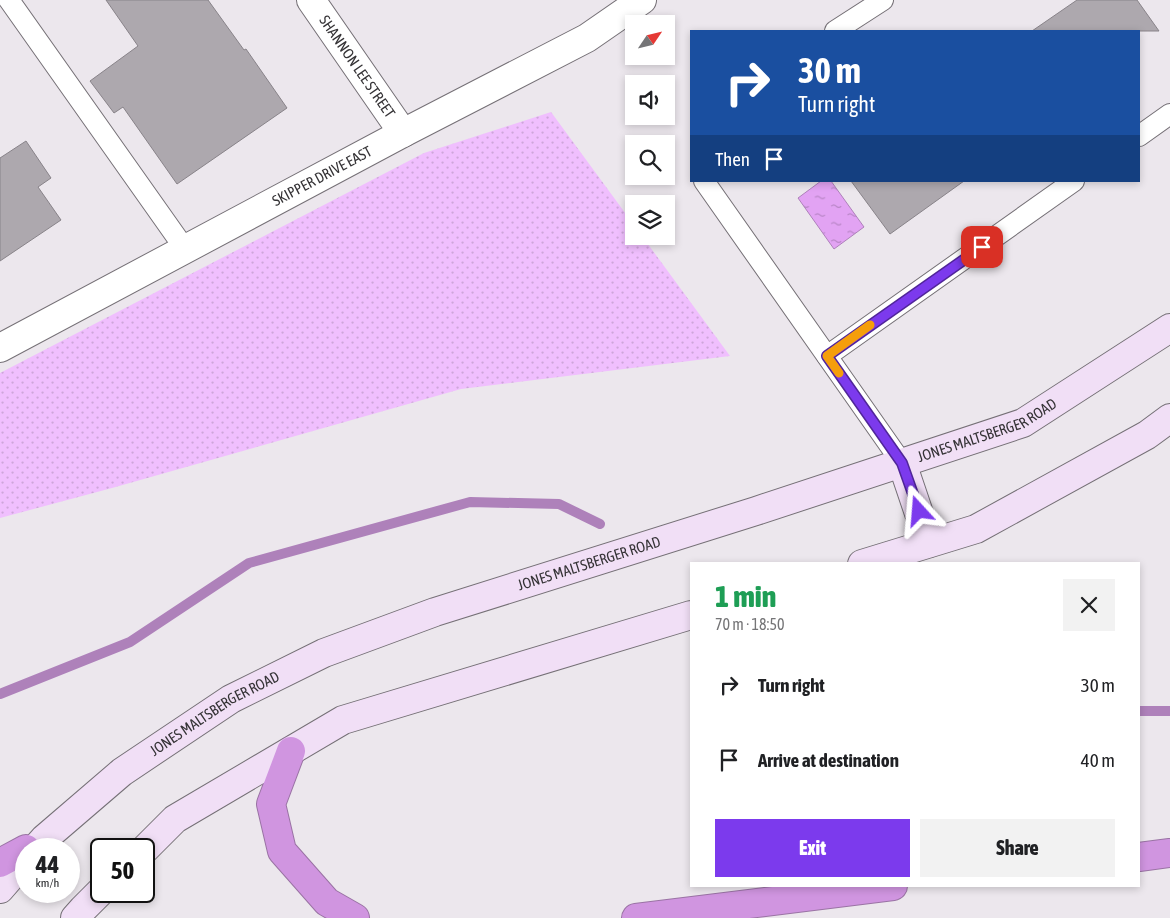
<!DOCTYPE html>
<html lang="en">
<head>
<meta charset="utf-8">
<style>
	:root { --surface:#fff; --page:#f2f2f2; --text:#202124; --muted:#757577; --accent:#7c3aed }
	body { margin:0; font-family:"Asap Condensed",sans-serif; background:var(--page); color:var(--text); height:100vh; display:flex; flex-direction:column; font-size:19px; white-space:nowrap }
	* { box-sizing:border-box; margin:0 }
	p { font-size:16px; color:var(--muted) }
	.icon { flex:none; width:28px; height:28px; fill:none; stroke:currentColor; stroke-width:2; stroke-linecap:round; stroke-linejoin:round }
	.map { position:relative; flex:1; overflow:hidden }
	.drawer { position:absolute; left:690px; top:562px; width:450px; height:325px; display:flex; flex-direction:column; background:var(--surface); border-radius:0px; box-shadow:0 2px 8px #0003 }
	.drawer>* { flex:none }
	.banner { position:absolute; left:690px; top:30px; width:450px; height:152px; border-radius:0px; box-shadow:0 2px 8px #0003; background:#1a4fa0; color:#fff; overflow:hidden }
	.needle { width:32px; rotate:55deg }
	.tools { position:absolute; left:625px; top:15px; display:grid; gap:10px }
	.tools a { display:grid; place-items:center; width:50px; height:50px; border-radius:0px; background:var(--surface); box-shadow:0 2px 8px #0003; font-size:25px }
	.speed { position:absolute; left:15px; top:838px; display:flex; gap:10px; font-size:25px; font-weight:700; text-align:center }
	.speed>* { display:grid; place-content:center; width:65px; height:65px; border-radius:50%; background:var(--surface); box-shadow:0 2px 8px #0003; line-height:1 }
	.speed small { font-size:12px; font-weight:400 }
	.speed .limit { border:2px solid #111; border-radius:8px; background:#fff; color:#111 }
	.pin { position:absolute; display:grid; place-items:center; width:42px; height:42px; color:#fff; margin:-21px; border-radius:10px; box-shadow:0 2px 8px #0006 }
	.me { position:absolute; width:55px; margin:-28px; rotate:341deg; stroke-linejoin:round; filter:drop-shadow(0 0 4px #0008) }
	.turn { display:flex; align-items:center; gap:18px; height:105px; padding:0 25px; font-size:22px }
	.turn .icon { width:65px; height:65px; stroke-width:2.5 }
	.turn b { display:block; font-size:35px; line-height:42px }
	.then { display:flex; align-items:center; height:48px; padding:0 25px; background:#0003; gap:10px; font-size:19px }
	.round { display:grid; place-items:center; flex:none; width:52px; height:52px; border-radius:0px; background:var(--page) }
	.summary { display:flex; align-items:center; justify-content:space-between; height:85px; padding:0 25px }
	h1 { font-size:30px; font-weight:800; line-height:38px; color:#1e9e55 }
	.button { display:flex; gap:10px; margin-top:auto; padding:10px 25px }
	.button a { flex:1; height:58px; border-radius:0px; background:var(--accent); color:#fff; font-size:20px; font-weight:800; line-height:58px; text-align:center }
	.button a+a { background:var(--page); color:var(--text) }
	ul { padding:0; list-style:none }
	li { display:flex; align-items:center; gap:15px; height:75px; padding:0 25px }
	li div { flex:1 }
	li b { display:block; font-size:19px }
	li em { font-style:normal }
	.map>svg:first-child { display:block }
	.grass { fill:url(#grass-dots) }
	.water { fill:url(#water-ripples); stroke:#ae81ba }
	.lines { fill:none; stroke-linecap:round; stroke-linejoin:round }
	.stream { stroke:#ae81ba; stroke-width:10 }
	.building { fill:#ada8ae; stroke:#888389 }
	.lane-casing { stroke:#757076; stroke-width:22 }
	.street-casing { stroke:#757076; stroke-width:30 }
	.secondary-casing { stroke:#757076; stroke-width:30 }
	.highway-casing { stroke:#9a73a4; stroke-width:30 }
	.lane { stroke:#fff; stroke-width:20 }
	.street { stroke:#fff; stroke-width:28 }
	.secondary { stroke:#f1dff6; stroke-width:28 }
	.highway { stroke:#d095e0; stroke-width:28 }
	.route-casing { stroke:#51269a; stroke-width:12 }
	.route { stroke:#7c3aed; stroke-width:9 }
	.slow { stroke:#f59e0b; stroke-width:9 }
	.labels { text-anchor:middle; stroke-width:5; stroke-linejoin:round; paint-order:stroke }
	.street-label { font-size:15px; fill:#353336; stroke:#fff }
</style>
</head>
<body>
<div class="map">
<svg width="1170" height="918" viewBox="0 0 1170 918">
	<defs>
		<pattern id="grass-dots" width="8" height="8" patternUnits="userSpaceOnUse" patternTransform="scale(1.25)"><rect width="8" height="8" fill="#f0bffe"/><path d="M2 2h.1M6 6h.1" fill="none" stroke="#cea5da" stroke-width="1.8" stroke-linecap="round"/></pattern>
		<pattern id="water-ripples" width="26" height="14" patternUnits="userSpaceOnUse" patternTransform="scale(1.25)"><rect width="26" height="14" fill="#e2a3f3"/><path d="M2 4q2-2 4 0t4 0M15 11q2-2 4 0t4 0" fill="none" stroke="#b885c6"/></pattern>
	</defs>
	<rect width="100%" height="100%" fill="#ece7ed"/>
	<polygon class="grass" points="551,112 634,225 634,236 642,236 730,356 461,389 112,488 0,518 0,373 424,153"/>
	<polygon class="water" points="821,181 831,181 864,227 834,249 798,198"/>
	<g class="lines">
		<g class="stream">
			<polyline points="0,694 130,642 249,563 470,502 559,504 600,524"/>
			<polyline points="1139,711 1170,711"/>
		</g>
	</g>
	<g class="building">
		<polygon points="106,0 208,0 244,50 246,49 287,108 177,184 123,107 114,113 90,81 138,46"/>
		<polygon points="1077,0 1137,0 1159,31 1032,31"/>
		<polygon points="26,141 51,178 38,187 61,220 0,261 0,158"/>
		<polygon points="851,181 964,181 890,234"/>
	</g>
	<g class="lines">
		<g class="lane-casing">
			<g id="lane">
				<polyline points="9,0 185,249"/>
				<polyline points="835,31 883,0"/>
				<polyline points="1139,136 1170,114"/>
				<polyline points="704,181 902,463"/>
				<polyline points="827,356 1074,181"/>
			</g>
		</g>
		<g class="street-casing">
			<g id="street">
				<path id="s1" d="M 311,0 L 403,133"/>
				<path id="s2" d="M 0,348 L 403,133 L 587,38 L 642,0"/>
			</g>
		</g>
		<g class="secondary-casing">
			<g id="secondary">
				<polyline points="902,463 929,543"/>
				<polyline points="862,564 976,529 1147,435 1170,418"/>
				<path id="s3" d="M 35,849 L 44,839 L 122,772 L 231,699 L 324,653 L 435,612 L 756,511 L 1023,423 L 1170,328"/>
				<polyline points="144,850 175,819 343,720 691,615"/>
				<polyline points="0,889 26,859"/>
				<polyline points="75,918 83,909 101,891"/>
			</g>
		</g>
		<g class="highway-casing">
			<g id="highway">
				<polyline points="291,751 271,804 282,851 327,902 355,918"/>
				<polyline points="1139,857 1170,853"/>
				<polyline points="0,863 26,849"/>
				<polyline points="636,918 893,886"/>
			</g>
		</g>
		<use href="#lane" class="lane"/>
		<use href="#street" class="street"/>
		<use href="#secondary" class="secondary"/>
		<use href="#highway" class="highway"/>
	</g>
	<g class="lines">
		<g class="route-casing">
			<polyline id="route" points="919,511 902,463 827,356 982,247"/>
		</g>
		<use href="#route" class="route"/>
		<polyline class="slow" points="839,373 827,356 870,325"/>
	</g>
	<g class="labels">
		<g class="street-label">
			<text dy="5" stroke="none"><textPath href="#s1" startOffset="81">SHANNON LEE STREET</textPath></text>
			<text dy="5" stroke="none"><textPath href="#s2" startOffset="365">SKIPPER DRIVE EAST</textPath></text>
			<text dy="5" stroke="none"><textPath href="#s3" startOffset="1051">JONES MALTSBERGER ROAD</textPath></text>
			<text dy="5" stroke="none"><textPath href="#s3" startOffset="631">JONES MALTSBERGER ROAD</textPath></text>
			<text dy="5" stroke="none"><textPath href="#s3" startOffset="226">JONES MALTSBERGER ROAD</textPath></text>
		</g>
	</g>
</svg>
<div class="tools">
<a><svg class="needle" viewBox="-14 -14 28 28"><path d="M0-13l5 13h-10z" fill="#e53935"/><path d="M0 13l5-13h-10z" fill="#757577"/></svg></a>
<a><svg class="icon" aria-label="sound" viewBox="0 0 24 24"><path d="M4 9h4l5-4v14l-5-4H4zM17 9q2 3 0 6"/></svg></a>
<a><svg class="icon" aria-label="search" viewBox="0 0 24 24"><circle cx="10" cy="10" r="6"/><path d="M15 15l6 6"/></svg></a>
<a><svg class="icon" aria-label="layers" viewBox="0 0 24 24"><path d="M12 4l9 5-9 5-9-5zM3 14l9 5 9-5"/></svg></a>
</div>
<div class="speed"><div>44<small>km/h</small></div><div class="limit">50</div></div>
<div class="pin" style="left:982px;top:247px;background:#d93025"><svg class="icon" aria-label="arrive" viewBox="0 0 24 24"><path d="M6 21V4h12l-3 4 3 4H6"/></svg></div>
<svg class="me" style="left:919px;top:511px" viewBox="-20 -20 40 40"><path d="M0-17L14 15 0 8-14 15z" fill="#7c3aed" stroke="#fff" stroke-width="4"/></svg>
<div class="banner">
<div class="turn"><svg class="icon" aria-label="right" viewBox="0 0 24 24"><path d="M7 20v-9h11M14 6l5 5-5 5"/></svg><div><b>30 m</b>Turn right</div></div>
<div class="then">Then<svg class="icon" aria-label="arrive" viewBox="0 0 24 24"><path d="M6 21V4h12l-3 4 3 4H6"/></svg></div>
</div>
<section class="drawer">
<div class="summary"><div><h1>1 min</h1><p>70 m · 18:50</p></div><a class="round"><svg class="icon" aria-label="close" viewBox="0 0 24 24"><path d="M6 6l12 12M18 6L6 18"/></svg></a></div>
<ul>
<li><svg class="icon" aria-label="right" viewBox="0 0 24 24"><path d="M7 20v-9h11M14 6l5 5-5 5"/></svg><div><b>Turn right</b></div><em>30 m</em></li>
<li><svg class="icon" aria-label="arrive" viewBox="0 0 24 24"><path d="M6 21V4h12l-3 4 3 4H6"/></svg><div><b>Arrive at destination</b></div><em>40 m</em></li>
</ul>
<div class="button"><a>Exit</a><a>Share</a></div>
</section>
</div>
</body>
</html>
